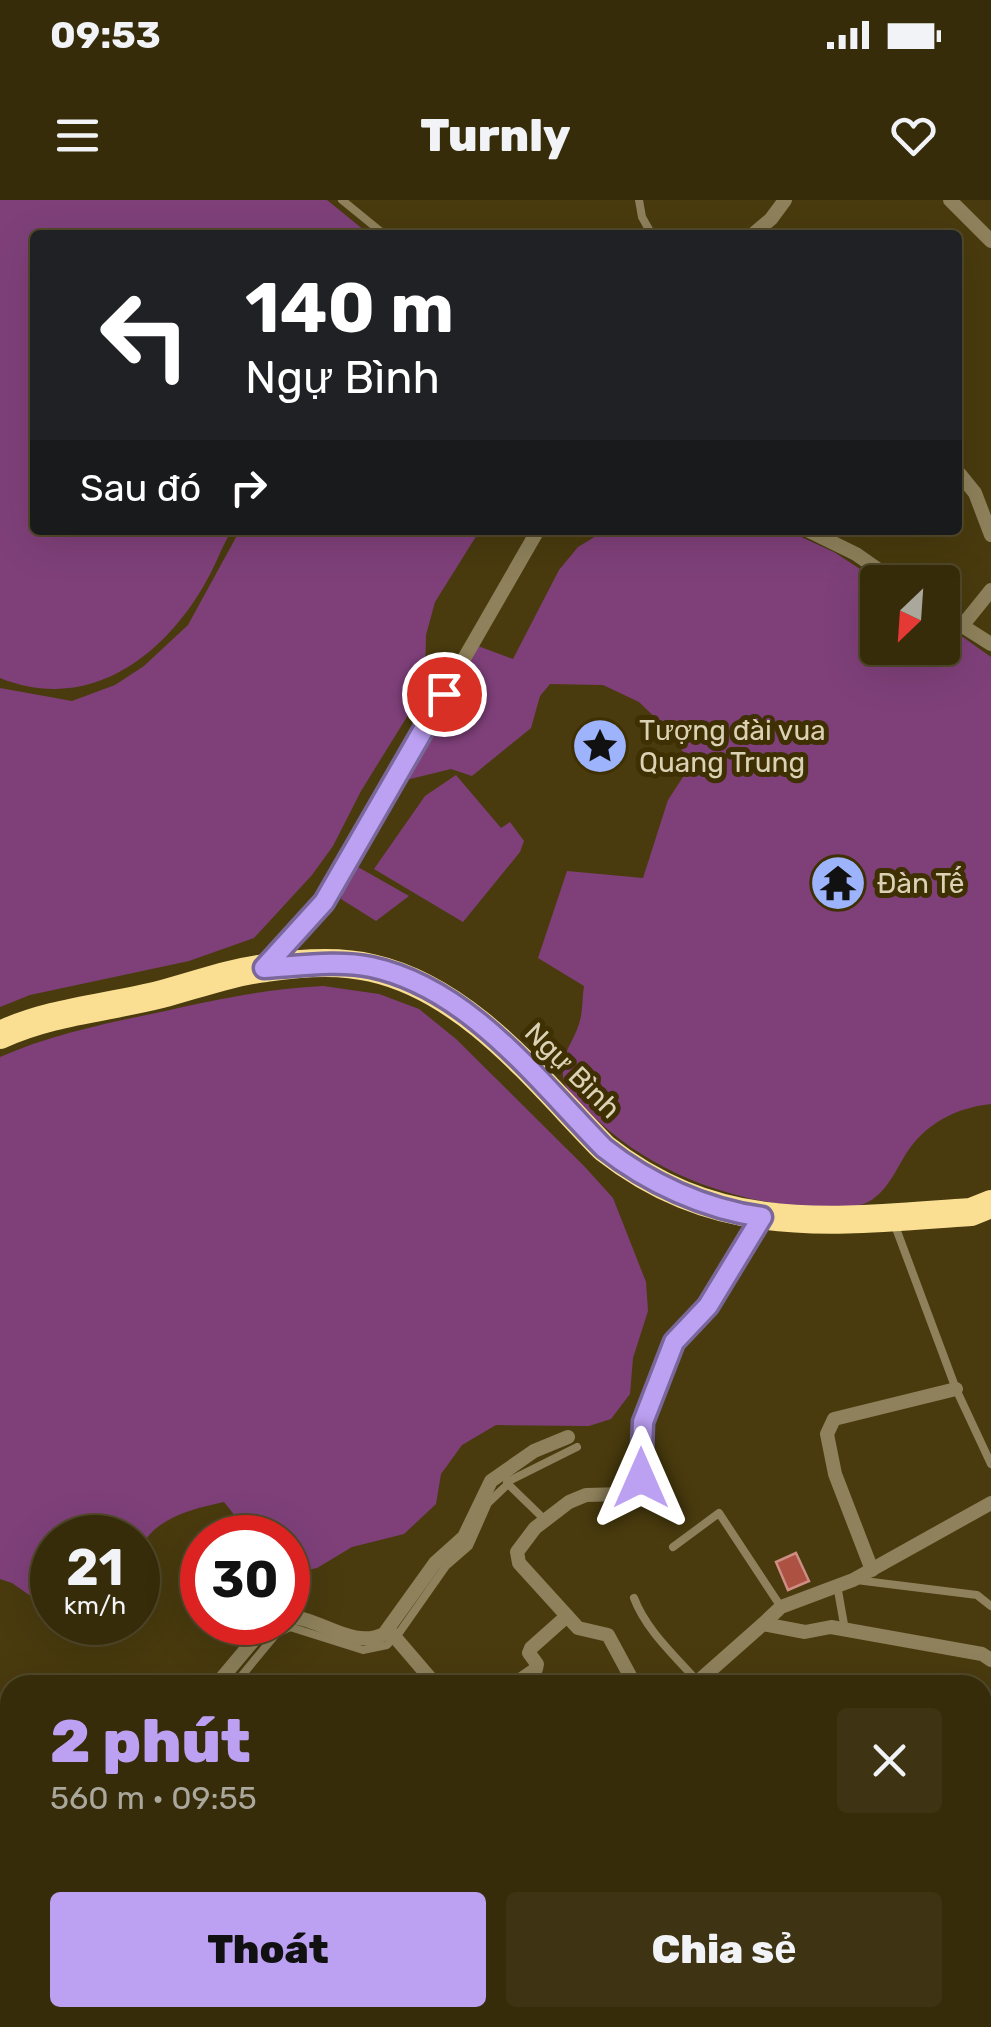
<!DOCTYPE html>
<html lang="vi">
<head>
<meta charset="utf-8">
<style>
	:root { --surface:#372c0a; --page:#3e3413; --text:#f1f3f6; --muted:#aaa79c; --line:#51482b; --accent:#bca0f2 }
	body { margin:0; font-family:Rubik,sans-serif; background:var(--page); color:var(--text); height:100vh; display:flex; flex-direction:column; font-size:38px; white-space:nowrap }
	* { box-sizing:border-box; margin:0 }
	p { font-size:32px; color:var(--muted) }
	.icon { flex:none; width:55px; height:55px; fill:none; stroke:currentColor; stroke-width:2; stroke-linecap:round; stroke-linejoin:round }
	.map { position:relative; flex:1; overflow:hidden }
	.panel { position:absolute; left:0px; top:1475px; width:992px; height:352px; display:flex; flex-direction:column; background:var(--surface); border-radius:30px 30px 0 0; box-shadow:0 10px 40px #0002,0 0 0 2px var(--line) }
	.panel>* { flex:none }
	.guide { position:absolute; left:30px; top:30px; width:932px; height:305px; border-radius:10px; box-shadow:0 10px 40px #0002,0 0 0 2px var(--line); background:#202124; color:#fff; overflow:hidden }
	.needle { width:65px; rotate:205deg }
	.tools { position:absolute; left:860px; top:365px; display:grid; gap:20px }
	.tools a { display:grid; place-items:center; width:100px; height:100px; border-radius:10px; background:var(--surface); box-shadow:0 10px 40px #0002,0 0 0 2px var(--line); font-size:50px }
	.speed { position:absolute; left:30px; top:1315px; display:flex; gap:20px; font-size:50px; font-weight:700; text-align:center }
	.speed>* { display:grid; place-content:center; width:130px; height:130px; border-radius:50%; background:var(--surface); box-shadow:0 10px 40px #0002,0 0 0 2px var(--line); line-height:1 }
	.speed small { font-size:25px; font-weight:400 }
	.speed .limit { border:15px solid #d22; background:#fff; color:#111 }
	.pin { position:absolute; display:grid; place-items:center; width:85px; height:85px; color:#fff; margin:-42px; border:5px solid #fff; border-radius:50%; box-shadow:0 2px 10px #0007 }
	.me { position:absolute; width:110px; margin:-55px; rotate:0deg; stroke-linejoin:round; filter:drop-shadow(0 0 8px #0008) }
	.turn { display:flex; align-items:center; gap:35px; height:210px; padding:0 50px; font-size:45px }
	.turn .icon { width:130px; height:130px; stroke-width:2.5 }
	.turn b { display:block; font-size:70px; line-height:85px }
	.then { display:flex; align-items:center; height:95px; padding:0 50px; background:#0003; gap:20px; font-size:38px }
	.round { display:grid; place-items:center; flex:none; width:105px; height:105px; border-radius:10px; background:var(--page) }
	.headline { display:flex; align-items:center; justify-content:space-between; height:170px; padding:0 50px }
	h1 { font-size:60px; font-weight:800; line-height:75px; color:var(--accent) }
	.action { display:flex; gap:20px; margin-top:auto; padding:20px 50px }
	.action a { flex:1; height:115px; border-radius:10px; background:var(--accent); color:#111; font-size:40px; font-weight:800; line-height:115px; text-align:center }
	.action a+a { background:var(--page); color:var(--text) }
	.status { display:flex; justify-content:space-between; align-items:center; height:70px; padding:0 50px; background:var(--surface); direction:ltr }
	.status svg { height:28px; fill:currentColor }
	header { display:flex; justify-content:space-between; align-items:center; height:130px; padding:0 50px; background:var(--surface); font-size:45px; font-weight:800 }
	.map>svg:first-child { display:block }
	.green { fill:#7f407a }
	.building { fill:#ad5143; stroke:#cc8d82; stroke-width:2.5 }
	.lines { fill:none; stroke-linecap:round; stroke-linejoin:round }
	.lane { stroke:#8e815b; stroke-width:8 }
	.street { stroke:#8e815b; stroke-width:14 }
	.highway { stroke:#fadf93; stroke-width:28 }
	.route-casing { stroke:#7a689d; stroke-width:25 }
	.route { stroke:#bca0f2; stroke-width:18 }
	.labels { text-anchor:middle; stroke-width:10; stroke-linejoin:round; paint-order:stroke }
	.poi-label { font-size:28px; fill:#dbd1b5; stroke:#3e3002; text-anchor:start }
	.street-label { font-size:28px; fill:#dbd1b5; stroke:#3e3002 }
</style>
</head>
<body>
<div class="status"><b>09:53</b><svg viewBox="0 0 49 12"><path d="M0 12V9h3v3zM5 12V6h3v6zM10 12V3h3v9zM15 12V0h3v12zM26 1h20v11H26zM47 4h2v5h-2z"/></svg></div>
<header><svg class="icon" aria-label="menu" viewBox="0 0 24 24"><path d="M4 6h16M4 12h16M4 18h16"/></svg>Turnly<svg class="icon" aria-label="heart" viewBox="0 0 24 24"><path d="M12 20l-8-8c-3-5 5-10 8-4 3-6 11-1 8 4z"/></svg></header>
<div class="map">
<svg width="991" height="1827" viewBox="0 0 991 1827">
	<rect width="100%" height="100%" fill="#493b0e"/>
	<g class="green">
		<path d="M 0,0 L 327,0 L 370,35 L 35,35 L 35,330 L 232,330 C 222,346 217,362 208,378 C 166,456 89,514 0,478 Z"/>
		<polygon points="240,330 480,330 435,402 426,435 425,479 413,507 361,591 333,646 312,675 254,738 189,761 30,795 0,807 0,488 72,501 115,485 144,466 188,425"/>
		<path d="M 606,330 L 719,330 L 737,336 L 788,331 L 834,352 L 880,382 L 878,448 L 942,448 L 943,423 L 991,457 L 991,904 C 954,908 923,925 904,957 C 894,974 885,994 866,1003 C 853,1009 834,1008 820,1007 C 733,1005 642,970 582,905 C 575,897 566,890 564,881 C 558,856 572,846 579,824 C 583,813 582,798 584,786 L 538,758 L 567,671 L 643,678 L 668,600 L 685,574 L 687,557 L 668,530 L 639,502 L 603,485 L 550,484 L 540,496 L 531,528 L 472,576 L 451,569 L 406,580 L 404,574 L 478,446 L 513,459 L 559,370 L 578,347 Z"/>
		<polygon points="456,575 501,628 510,622 524,641 520,652 463,722 374,669 425,596"/>
		<polygon points="358,667 409,696 376,721 341,699 345,684"/>
		<path d="M 323,786 L 379,794 L 419,809 L 456,839 L 584,966 L 613,998 L 646,1082 L 648,1111 L 633,1158 L 630,1194 L 611,1219 L 589,1226 L 496,1225 L 462,1245 L 441,1274 L 436,1304 L 404,1334 L 352,1347 L 317,1368 L 288,1374 L 288,1338 L 234,1337 L 236,1317 L 224,1302 C 196,1308 156,1317 142,1346 C 139,1352 139,1363 138,1369 L 138,1338 L 52,1338 L 52,1411 L 12,1383 L 0,1379 L 0,857 C 50,835 103,824 156,813 C 214,800 264,789 323,786 Z"/>
		<polygon points="69,1423 130,1423 129,1430 113,1442 90,1438"/>
		<polygon points="0,1498 10,1503 10,1818 116,1818 121,1827 0,1827"/>
	</g>
	<polygon class="building" points="796,1353 809,1381 788,1390 776,1362"/>
	<g class="lines">
		<g class="lane">
			<polyline points="342,0 385,35"/>
			<polyline points="639,0 642,17 652,35"/>
			<polyline points="894,1023 956,1189 991,1264"/>
			<polyline points="507,1282 577,1247"/>
			<polyline points="673,1347 719,1313 781,1407"/>
			<polyline points="856,1380 977,1395 991,1406"/>
			<polyline points="837,1385 845,1430"/>
			<path d="M 634,1398 C 646,1430 675,1456 698,1482"/>
			<polyline points="234,1485 277,1433 290,1427 363,1450 387,1445 399,1433 446,1366 469,1346 488,1303 508,1284 544,1319"/>
			<polyline points="150,1818 155,1827"/>
			<polyline points="225,1818 229,1827"/>
			<polyline points="687,1818 694,1827"/>
			<polyline points="945,1818 963,1827"/>
			<polyline points="296,1821 299,1827"/>
			<polyline points="900,1827 902,1818"/>
		</g>
		<g class="street">
			<polyline points="950,0 991,41"/>
			<polyline points="752,35 771,19 785,0"/>
			<polyline points="958,272 975,293 991,335"/>
			<polyline points="807,330 856,354 896,382"/>
			<polyline points="942,413 991,444"/>
			<polyline points="962,426 991,390"/>
			<polyline points="268,763 324,702 538,330"/>
			<polyline points="872,1370 835,1274 827,1234 834,1219 956,1189"/>
			<path d="M 288,1417 C 320,1417 352,1450 384,1434 L 435,1363 L 464,1337 L 491,1281 L 534,1251 L 568,1237"/>
			<polyline points="763,1424 781,1407 853,1380 991,1303"/>
			<polyline points="388,1429 436,1485"/>
			<polyline points="216,1485 253,1441 273,1422"/>
			<polyline points="513,1485 536,1469 537,1464 529,1453 531,1448 567,1416"/>
			<polyline points="635,1485 608,1435 578,1428 519,1363 517,1352 535,1328 569,1302 586,1295 626,1294 635,1288 642,1270 643,1221 675,1142 708,1106 762,1017"/>
			<polyline points="694,1485 763,1424 805,1432 831,1427 982,1454 991,1460"/>
			<polyline points="982,1625 991,1608"/>
			<polyline points="982,1763 991,1768"/>
			<polyline points="137,1818 142,1827"/>
			<polyline points="371,1827 389,1818"/>
			<polyline points="775,1827 783,1818"/>
		</g>
		<path class="highway" d="M 0,835 C 52,811 107,808 162,794 C 196,785 231,772 266,768 C 298,763 340,760 372,768 C 469,790 537,880 604,948 C 720,1039 834,1021 971,1012 L 991,1004"/>
	</g>
	<g class="lines">
		<g class="route-casing">
			<path id="route" d="M 444,494 L 324,702 L 264,768 C 299,766 338,760 371,767 C 469,788 537,880 604,948 C 648,983 705,1009 762,1017 L 708,1106 L 674,1142 L 643,1222 L 641,1278"/>
		</g>
		<use href="#route" class="route"/>
	</g>
	<defs>
		<g id="sight-disc" transform="scale(2.875)"><circle r="9.5" fill="#9db4fd" stroke="#3e3002"/><path d="M0-6L1.8-2.2L6-1.7L2.9 1.2L3.7 5.4L0 3.3L-3.7 5.4L-2.9 1.2L-6-1.7L-1.8-2.2Z" fill="#111"/></g>
		<g id="temple-disc" transform="scale(2.875)"><circle r="9.5" fill="#9db4fd" stroke="#3e3002"/><path d="M0-6L5-2H3V0L6.5 2.5H4V6H1.5V3h-3V6H-4V2.5H-6.5L-3 0V-2H-5Z" fill="#111"/></g>
	</defs>
	<g fill-rule="evenodd">
		<use href="#sight-disc" x="600" y="546"/>
		<use href="#temple-disc" x="838" y="683"/>
	</g>
	<g class="labels">
		<g class="poi-label">
			<text x="639" y="540">Tượng đài vua<tspan x="639" dy="32">Quang Trung</tspan></text>
			<text x="877" y="693">Đàn Tế</text>
		</g>
		<g class="street-label">
			<text transform="translate(573 870) rotate(45)" y="10">Ngự Bình</text>
		</g>
	</g>
</svg>
<div class="tools">
<a><svg class="needle" viewBox="-14 -14 28 28"><path d="M0-13l5 13h-10z" fill="#e53935"/><path d="M0 13l5-13h-10z" fill="#aaa79c"/></svg></a>
</div>
<div class="speed"><div>21<small>km/h</small></div><div class="limit">30</div></div>
<div class="pin" style="left:444px;top:494px;background:#d93025"><svg class="icon" aria-label="arrive" viewBox="0 0 24 24"><path d="M6 21V4h12l-3 4 3 4H6"/></svg></div>
<svg class="me" style="left:641px;top:1278px" viewBox="-20 -20 40 40"><path d="M0-17L14 15 0 8-14 15z" fill="#bca0f2" stroke="#fff" stroke-width="4"/></svg>
<div class="guide">
<div class="turn"><svg class="icon" aria-label="left" viewBox="0 0 24 24"><path d="M17 20v-9H6M10 6l-5 5 5 5"/></svg><div><b>140 m</b>Ngự Bình</div></div>
<div class="then">Sau đó<svg class="icon" aria-label="right" viewBox="0 0 24 24"><path d="M7 20v-9h11M14 6l5 5-5 5"/></svg></div>
</div>
<section class="panel">
<div class="headline"><div><h1>2 phút</h1><p>560 m · 09:55</p></div><a class="round"><svg class="icon" aria-label="close" viewBox="0 0 24 24"><path d="M6 6l12 12M18 6L6 18"/></svg></a></div>
<div class="action"><a>Thoát</a><a>Chia sẻ</a></div>
</section>
</div>
</body>
</html>
